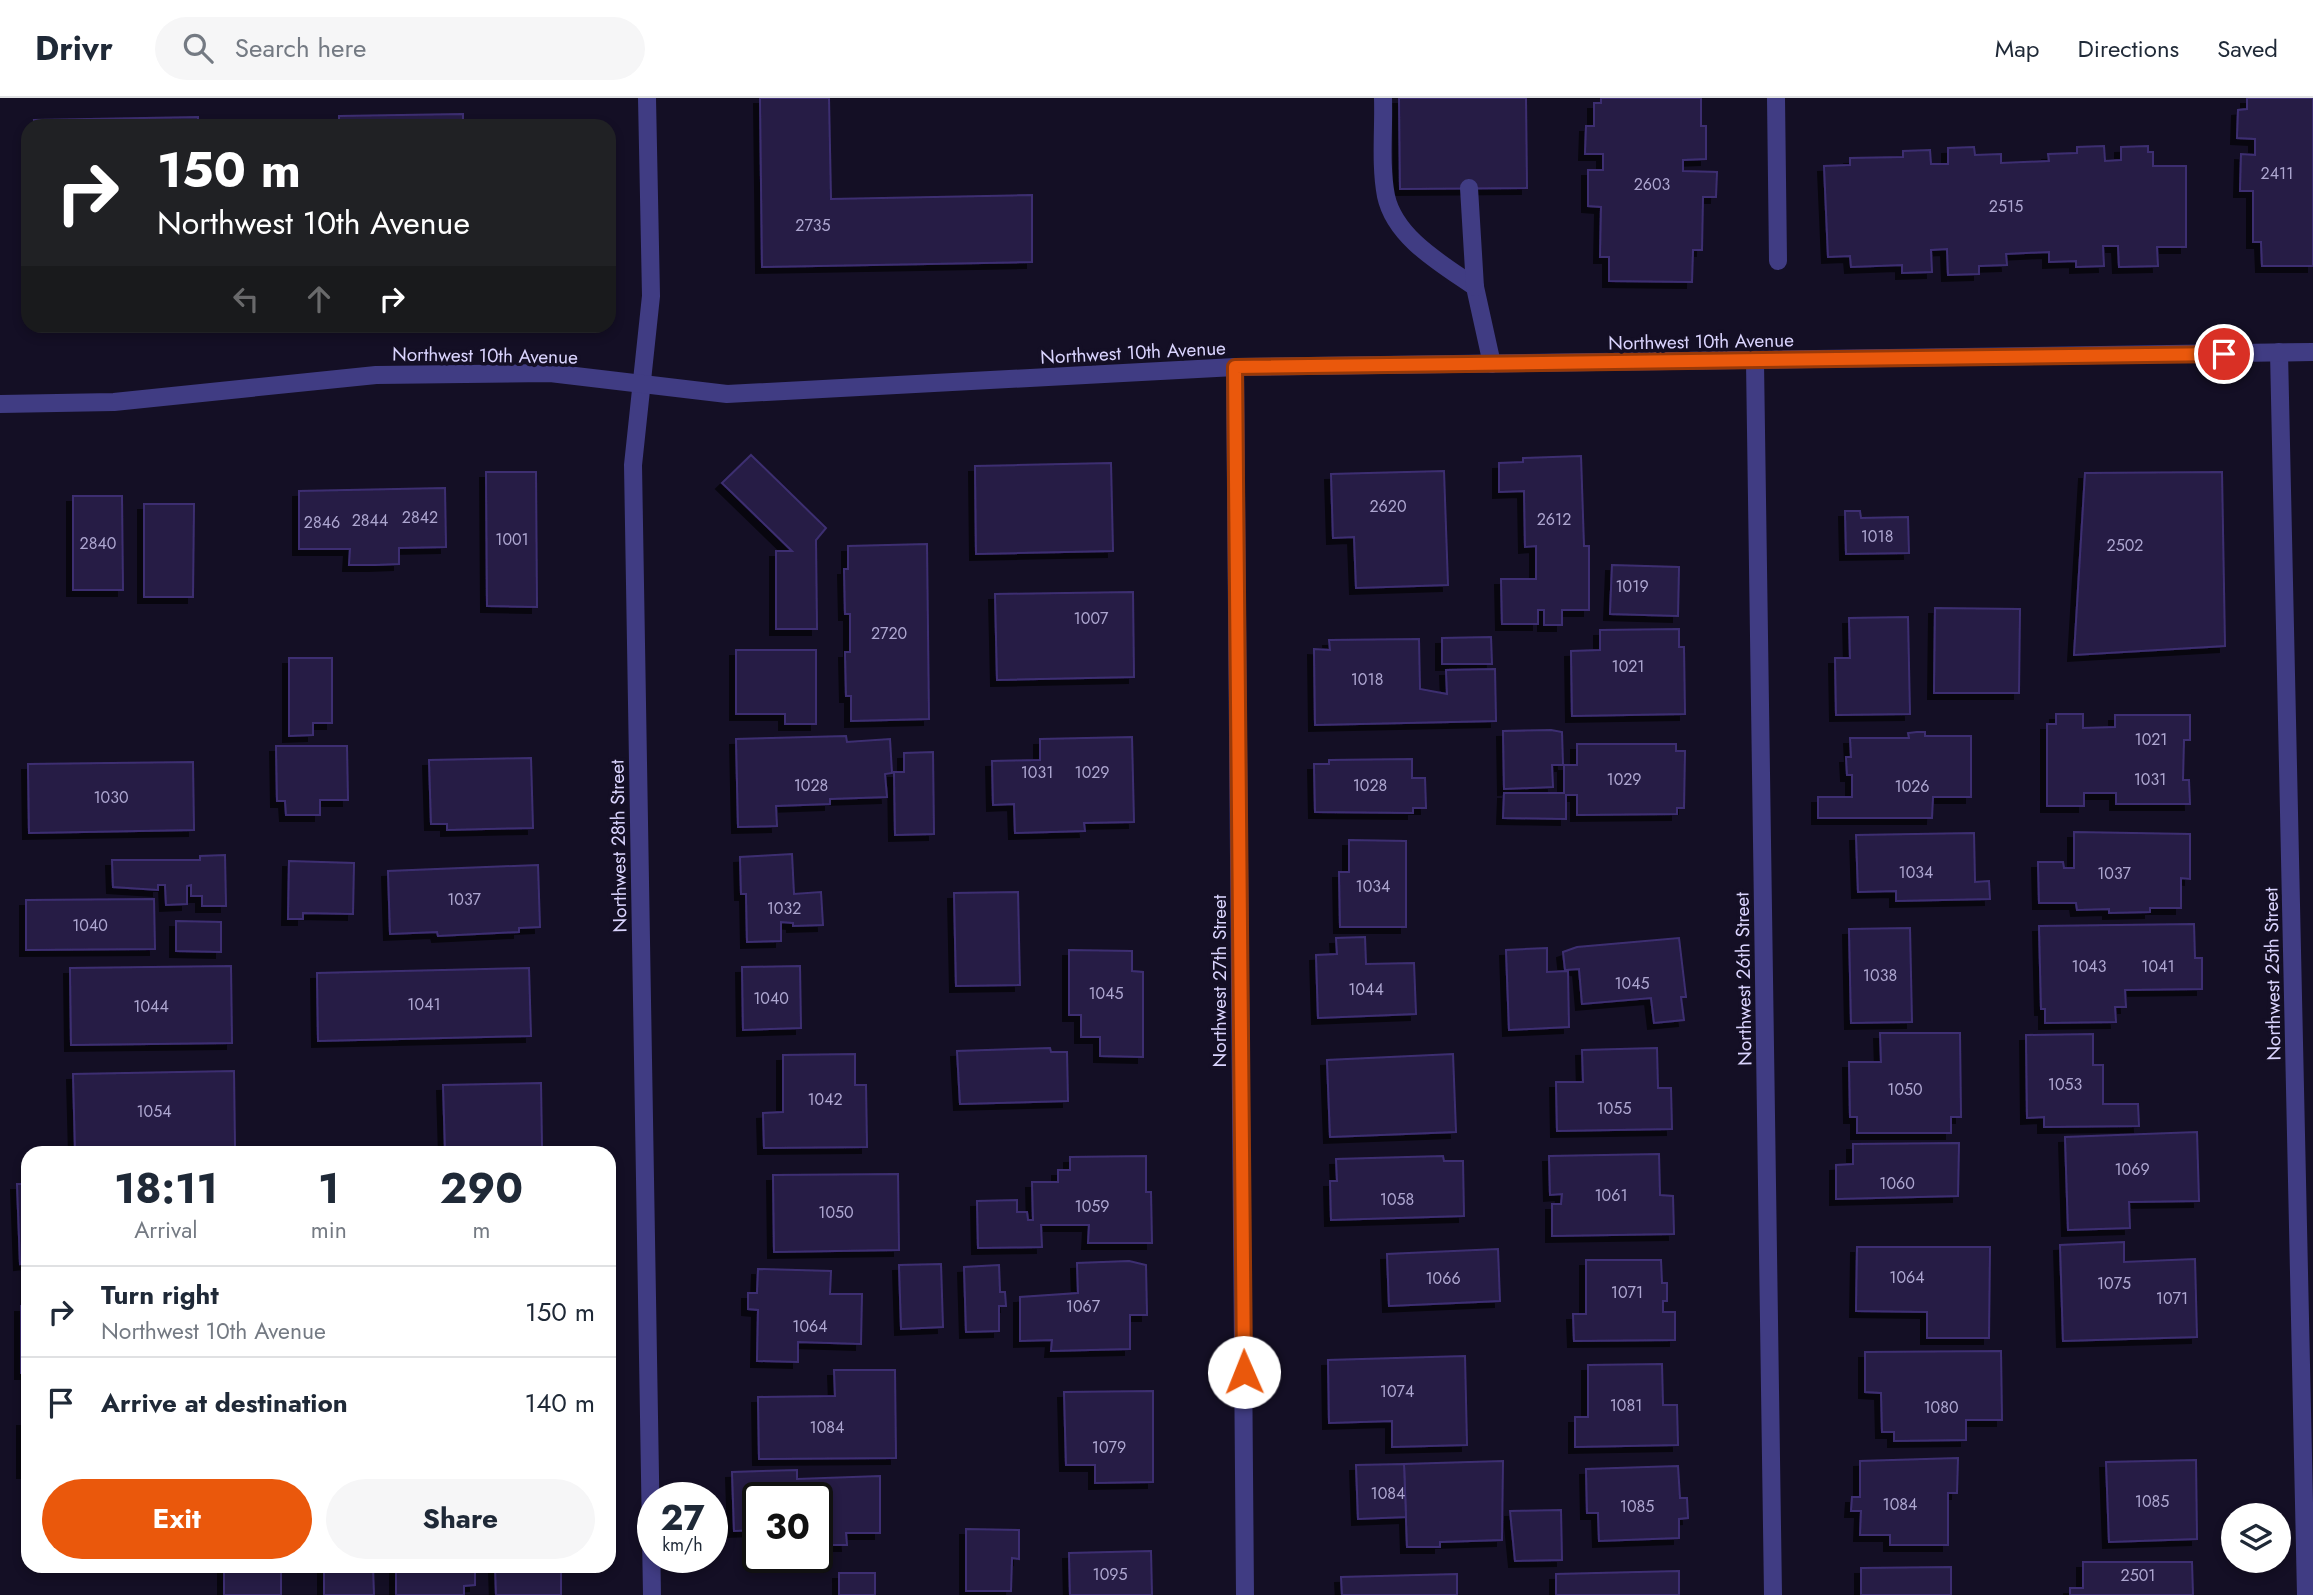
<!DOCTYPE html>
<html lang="en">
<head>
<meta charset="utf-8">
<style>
	:root { --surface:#fff; --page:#f6f6f7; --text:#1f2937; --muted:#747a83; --line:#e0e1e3; --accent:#ea580c }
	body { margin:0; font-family:Jost,sans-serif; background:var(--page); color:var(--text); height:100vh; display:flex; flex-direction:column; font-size:26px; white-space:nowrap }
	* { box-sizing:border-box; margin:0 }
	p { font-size:23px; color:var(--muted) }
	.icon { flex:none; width:38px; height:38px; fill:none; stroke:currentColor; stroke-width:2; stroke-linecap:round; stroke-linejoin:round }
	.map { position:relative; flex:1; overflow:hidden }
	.details { position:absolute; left:21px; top:1048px; width:595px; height:427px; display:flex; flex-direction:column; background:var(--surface); border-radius:21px; box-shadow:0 4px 10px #0003 }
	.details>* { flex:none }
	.guide { position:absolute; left:21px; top:21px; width:595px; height:214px; border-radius:21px; box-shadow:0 4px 10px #0003; background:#202124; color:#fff; overflow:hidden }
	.tools { position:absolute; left:2221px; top:1405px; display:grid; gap:14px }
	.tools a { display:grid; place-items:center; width:70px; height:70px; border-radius:50%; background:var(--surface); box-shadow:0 4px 10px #0003; font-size:35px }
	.speed { position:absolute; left:637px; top:1384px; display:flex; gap:14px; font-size:35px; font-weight:700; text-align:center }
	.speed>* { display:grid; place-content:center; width:91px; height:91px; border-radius:50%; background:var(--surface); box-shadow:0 4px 10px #0003; line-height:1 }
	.speed small { font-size:18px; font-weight:400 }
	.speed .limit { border:4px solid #111; border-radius:10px; background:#fff; color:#111 }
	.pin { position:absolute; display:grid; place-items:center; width:60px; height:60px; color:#fff; margin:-30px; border:4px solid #fff; border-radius:50%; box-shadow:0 2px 7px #0007 }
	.me { position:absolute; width:77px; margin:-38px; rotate:359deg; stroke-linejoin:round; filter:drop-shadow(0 0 5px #0008) }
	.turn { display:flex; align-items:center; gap:24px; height:147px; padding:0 21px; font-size:32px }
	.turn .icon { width:91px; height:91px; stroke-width:2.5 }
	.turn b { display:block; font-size:49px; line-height:60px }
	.lanes { display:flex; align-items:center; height:66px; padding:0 21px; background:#0003; justify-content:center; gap:35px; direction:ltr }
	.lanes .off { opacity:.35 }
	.eta { display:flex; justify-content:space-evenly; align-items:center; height:119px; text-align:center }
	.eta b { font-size:42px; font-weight:700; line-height:49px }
	.primary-button { display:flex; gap:14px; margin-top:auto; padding:14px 21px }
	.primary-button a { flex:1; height:80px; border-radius:42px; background:var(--accent); color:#fff; font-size:28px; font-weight:700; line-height:80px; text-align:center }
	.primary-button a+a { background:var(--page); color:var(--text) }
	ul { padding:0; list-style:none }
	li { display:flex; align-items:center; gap:21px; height:91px; padding:0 21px; border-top:2px solid var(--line) }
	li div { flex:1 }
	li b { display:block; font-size:26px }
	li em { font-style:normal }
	header { display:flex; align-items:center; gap:42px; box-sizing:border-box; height:98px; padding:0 35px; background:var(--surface); border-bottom:2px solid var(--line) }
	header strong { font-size:33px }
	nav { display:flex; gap:38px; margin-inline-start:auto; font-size:24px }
	.search { width:490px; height:63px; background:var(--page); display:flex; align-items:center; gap:18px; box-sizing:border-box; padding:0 24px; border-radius:38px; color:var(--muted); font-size:26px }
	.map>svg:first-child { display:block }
	.building { fill:#251c45; stroke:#3d2f71; stroke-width:2; filter:url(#shadow) }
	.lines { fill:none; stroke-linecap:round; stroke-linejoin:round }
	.service { stroke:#403c83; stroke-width:18 }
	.minor { stroke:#403c83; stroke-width:18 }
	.tertiary { stroke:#403c83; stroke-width:18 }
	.route-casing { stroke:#983908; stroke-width:18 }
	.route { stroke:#ea580c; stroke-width:12 }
	.labels { text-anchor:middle; stroke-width:7; stroke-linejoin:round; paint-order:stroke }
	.number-label { font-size:16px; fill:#ada6d0 }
	.street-label { font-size:19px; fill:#dad4fe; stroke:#140f25 }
</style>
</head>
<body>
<header>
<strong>Drivr</strong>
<div class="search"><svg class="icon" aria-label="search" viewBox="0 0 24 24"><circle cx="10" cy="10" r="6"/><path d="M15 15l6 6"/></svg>Search here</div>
<nav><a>Map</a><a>Directions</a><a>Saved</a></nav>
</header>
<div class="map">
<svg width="2313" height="1497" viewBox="0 0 2313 1497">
	<defs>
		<filter id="shadow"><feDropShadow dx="-6" dy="6" stdDeviation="0" flood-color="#0009"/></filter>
	</defs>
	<rect width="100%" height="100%" fill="#140f25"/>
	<g class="building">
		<polygon points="760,0 829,0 831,101 1032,97 1032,164 762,169"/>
		<polygon points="1399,0 1526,0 1527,90 1400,91"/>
		<polygon points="1601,0 1701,0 1701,28 1706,28 1706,61 1683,62 1683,73 1717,74 1716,99 1703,99 1702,152 1693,152 1692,184 1609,183 1609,159 1600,159 1601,109 1588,108 1588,72 1603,72 1603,56 1585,56 1586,28 1594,28 1594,5 1601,5"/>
		<polygon points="2247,0 2313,0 2313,168 2262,168 2261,144 2253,144 2253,93 2240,93 2241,56 2255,57 2255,41 2237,40 2238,12 2247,11"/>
		<polygon points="463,16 463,28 339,28 339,18"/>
		<polygon points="198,19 198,28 35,28 34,22"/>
		<polygon points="2104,48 2105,63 2121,62 2121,49 2148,48 2148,54 2153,54 2153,68 2186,68 2186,149 2157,149 2158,168 2119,169 2118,148 2103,148 2104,168 2076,169 2076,163 2049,164 2049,154 2006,156 2007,167 1979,168 1979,176 1948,177 1947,151 1931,152 1932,174 1902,175 1902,167 1851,169 1850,158 1828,159 1824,68 1850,67 1850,60 1903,59 1903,53 1930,52 1931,66 1948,66 1948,50 1974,49 1975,57 2001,56 2001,65 2049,63 2048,56 2077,55 2077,49"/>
		<polygon points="751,357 826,430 816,442 817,531 776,531 776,453 792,453 722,385"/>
		<polygon points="1581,358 1584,448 1589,448 1589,512 1562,512 1562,527 1544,527 1544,512 1538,512 1538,526 1502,526 1501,481 1536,481 1536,448 1525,449 1524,393 1499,394 1499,365 1523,364 1523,360"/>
		<polygon points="1111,365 1113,453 976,456 975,368"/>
		<polygon points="1444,373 1448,487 1356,490 1354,439 1333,440 1331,376"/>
		<polygon points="486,374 536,374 537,509 487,508"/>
		<polygon points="2222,374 2225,548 2074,557 2085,375"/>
		<polygon points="445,390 446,449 399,450 399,466 375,467 349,467 350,451 299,451 299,393"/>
		<polygon points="73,398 122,398 123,492 73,492"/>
		<polygon points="144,406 194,406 193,499 144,499"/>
		<polygon points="1845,413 1860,413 1861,420 1908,419 1909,455 1846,456"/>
		<polygon points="927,446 929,621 851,623 851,598 846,598 845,554 850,554 850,516 845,516 844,471 848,471 848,448"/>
		<polygon points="1612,467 1679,469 1678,518 1610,516"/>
		<polygon points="1133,494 1134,579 997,582 995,496"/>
		<polygon points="1935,510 2020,511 2019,595 1934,595"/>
		<polygon points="1908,519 1910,616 1836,617 1835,560 1850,560 1849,520"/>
		<polygon points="1679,531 1679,549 1684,549 1685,616 1572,618 1571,553 1600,552 1600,532"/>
		<polygon points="1491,539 1492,566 1442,566 1442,540"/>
		<polygon points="1419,541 1420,591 1447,596 1446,572 1495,571 1496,623 1315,627 1314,551 1330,552 1329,542"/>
		<polygon points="736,552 816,552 816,626 785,626 785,616 736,616"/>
		<polygon points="289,560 332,560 332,625 313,625 313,637 289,638"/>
		<polygon points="2056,616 2083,616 2083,630 2115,629 2115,617 2190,617 2190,642 2184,642 2183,682 2189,682 2190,706 2116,706 2116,695 2084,695 2084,708 2047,708 2047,626 2056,626"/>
		<polygon points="1551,632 1562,634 1563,667 1552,667 1553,689 1504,691 1503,633"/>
		<polygon points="1917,634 1925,634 1925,638 1971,638 1971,699 1933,699 1932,720 1818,720 1818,699 1852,699 1852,677 1847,677 1846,659 1851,659 1850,640 1909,640 1908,635"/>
		<polygon points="846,638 847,644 890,641 892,675 885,676 887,699 830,701 830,706 776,708 777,728 738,729 736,641"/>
		<polygon points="1132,639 1134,724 1084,725 1085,733 1015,735 1014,706 993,707 992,663 1040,662 1040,641"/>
		<polygon points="1577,646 1676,646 1676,653 1685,653 1684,710 1677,710 1677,716 1577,717 1577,697 1566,697 1566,721 1503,720 1504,695 1564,695 1564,667 1577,667"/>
		<polygon points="276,648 347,648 348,702 320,702 320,717 286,717 285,703 277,703"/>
		<polygon points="933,654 934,736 895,737 894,674 904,674 904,655"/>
		<polygon points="531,660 533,730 447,732 447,726 431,726 429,662"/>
		<polygon points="1412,661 1412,680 1425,680 1426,710 1413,710 1413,715 1315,714 1314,666 1329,666 1329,662"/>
		<polygon points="193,664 194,732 29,735 28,666"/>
		<polygon points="2074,734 2190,736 2190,781 2181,780 2181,810 2150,810 2150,814 2109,815 2109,811 2077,812 2076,805 2039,805 2038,764 2063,764 2064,770 2074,770"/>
		<polygon points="1974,735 1975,784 1989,783 1990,801 1896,803 1896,793 1858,794 1856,737"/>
		<polygon points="1349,742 1406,743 1406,829 1340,829 1339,774 1349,774"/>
		<polygon points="792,756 794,796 821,794 823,827 793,828 793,825 781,824 781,843 747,844 746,796 741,796 740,759"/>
		<polygon points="225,757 226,808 202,808 202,798 191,798 191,787 187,788 187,806 166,807 165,787 158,787 158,792 113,789 112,762 200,762 200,758"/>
		<polygon points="289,763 354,765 353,816 303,815 303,821 288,821"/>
		<polygon points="538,767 540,829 519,830 519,834 438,838 437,834 390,836 388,773"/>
		<polygon points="1018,794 1020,887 956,888 954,795"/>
		<polygon points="154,801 155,851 26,852 26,802"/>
		<polygon points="176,823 221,824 221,854 176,853"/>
		<polygon points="2194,826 2195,860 2202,860 2202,891 2125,892 2126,909 2115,909 2116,924 2045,925 2045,911 2041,911 2039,828"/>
		<polygon points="1910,830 1912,924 1851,925 1849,831"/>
		<polygon points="1365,839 1366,866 1414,865 1416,916 1318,920 1316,857 1337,856 1336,840"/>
		<polygon points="1679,840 1686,899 1681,899 1684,922 1654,925 1651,900 1582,906 1579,871 1565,872 1563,854 1577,849"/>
		<polygon points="1547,850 1547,874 1568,873 1569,929 1509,932 1506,852"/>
		<polygon points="1069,852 1132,853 1132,873 1143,874 1143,959 1100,958 1100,939 1081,939 1081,917 1069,917"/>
		<polygon points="231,868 232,945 71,947 70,870"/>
		<polygon points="800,868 801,930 743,932 742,869"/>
		<polygon points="529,870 531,938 318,943 317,875"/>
		<polygon points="1880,935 1960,935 1961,1019 1951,1019 1951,1035 1857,1035 1857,1019 1850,1019 1849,964 1881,964"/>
		<polygon points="2093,936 2093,967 2103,967 2103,1006 2138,1006 2139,1028 2044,1029 2044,1019 2027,1020 2026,937"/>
		<polygon points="1050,950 1051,954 1067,954 1068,1003 960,1006 957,953"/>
		<polygon points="1657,950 1658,990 1671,990 1672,1031 1557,1033 1556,984 1583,984 1582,952"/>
		<polygon points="855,956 855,987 866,987 867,1049 764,1050 763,1015 783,1014 783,957"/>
		<polygon points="1453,956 1456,1034 1330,1039 1327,962"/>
		<polygon points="234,973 235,1049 75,1052 73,976"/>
		<polygon points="541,985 542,1050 445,1052 443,987"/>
		<polygon points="2197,1034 2199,1103 2129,1104 2130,1130 2068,1132 2065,1039"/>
		<polygon points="1959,1045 1958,1098 1836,1101 1836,1067 1853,1066 1853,1046"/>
		<polygon points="1659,1056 1660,1097 1673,1098 1674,1136 1552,1138 1552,1106 1561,1106 1562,1096 1550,1097 1549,1058"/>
		<polygon points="1146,1058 1146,1094 1151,1094 1152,1145 1088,1145 1089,1127 1041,1127 1042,1149 978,1150 977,1103 1017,1102 1017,1114 1027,1114 1028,1122 1033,1122 1032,1084 1058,1084 1058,1072 1070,1072 1070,1059"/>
		<polygon points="1443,1058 1444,1063 1463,1063 1464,1118 1331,1122 1330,1083 1337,1083 1336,1061"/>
		<polygon points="898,1076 899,1152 774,1154 773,1077"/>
		<polygon points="17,1086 28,1086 28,1165 20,1166"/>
		<polygon points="2124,1144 2124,1164 2195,1161 2197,1239 2063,1243 2060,1147"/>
		<polygon points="1857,1149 1990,1149 1989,1240 1927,1240 1927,1214 1856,1213"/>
		<polygon points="1498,1151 1500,1203 1389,1208 1387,1156"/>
		<polygon points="1586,1162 1661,1162 1662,1185 1667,1185 1667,1203 1663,1203 1663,1214 1675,1214 1675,1242 1574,1243 1573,1216 1586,1216"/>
		<polygon points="1129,1163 1146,1167 1147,1217 1130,1217 1130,1251 1051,1253 1052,1242 1020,1243 1020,1199 1078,1195 1077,1165"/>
		<polygon points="941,1166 943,1229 901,1231 899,1167"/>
		<polygon points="999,1167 1000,1194 1005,1194 1006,1208 999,1208 999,1233 966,1234 964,1169"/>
		<polygon points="758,1171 831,1173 830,1196 862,1196 861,1246 798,1244 798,1264 757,1263 758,1212 748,1211 748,1195 757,1195"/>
		<rect x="21" y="1208" width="7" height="67"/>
		<polygon points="2001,1253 2002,1322 1966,1322 1966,1342 1894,1343 1894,1334 1882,1334 1881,1295 1865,1294 1865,1254"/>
		<polygon points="1465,1258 1467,1347 1392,1349 1392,1323 1329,1325 1328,1262"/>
		<polygon points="1662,1266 1663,1307 1677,1307 1678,1347 1575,1349 1575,1319 1588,1319 1588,1267"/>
		<polygon points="834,1272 895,1272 896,1360 759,1361 758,1299 835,1298"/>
		<polygon points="1153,1293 1153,1384 1095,1385 1095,1367 1066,1367 1064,1294"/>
		<rect x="23" y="1322" width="5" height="52"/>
		<polygon points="1958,1360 1957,1395 1948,1395 1948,1447 1890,1447 1890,1437 1860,1437 1861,1413 1851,1413 1852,1399 1860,1399 1860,1363"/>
		<polygon points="2196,1362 2197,1441 2109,1444 2106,1364"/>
		<polygon points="1503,1363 1502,1442 1440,1444 1440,1449 1407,1449 1404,1366"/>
		<polygon points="1404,1366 1406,1419 1358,1421 1356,1367"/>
		<polygon points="1678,1368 1680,1400 1687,1400 1688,1420 1679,1421 1679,1440 1599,1443 1598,1415 1587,1415 1586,1371"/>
		<polygon points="797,1372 797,1381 880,1378 880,1435 846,1435 847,1447 817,1447 817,1400 758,1400 758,1432 734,1433 732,1374"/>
		<polygon points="1561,1412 1562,1462 1515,1463 1510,1413"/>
		<polygon points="966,1431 1019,1432 1019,1461 1012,1460 1011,1493 966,1493"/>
		<polygon points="1151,1453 1152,1497 1070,1497 1069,1455"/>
		<polygon points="2083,1464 2192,1464 2193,1497 2070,1497 2070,1490 2083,1490"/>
		<rect x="224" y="1468" width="57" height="29"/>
		<polygon points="324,1468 373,1468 374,1497 324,1497"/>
		<polygon points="396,1468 475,1468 475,1487 464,1488 464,1497 396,1497"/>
		<polygon points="495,1468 561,1468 561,1497 496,1497"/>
		<polygon points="1951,1469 1951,1497 1861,1497 1861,1470"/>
		<polygon points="1679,1473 1679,1497 1556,1497 1556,1476"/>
		<rect x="839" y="1475" width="36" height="22"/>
		<polygon points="1457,1476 1457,1497 1342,1497 1341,1479"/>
	</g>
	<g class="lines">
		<g class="service">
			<path d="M 1383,0 C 1384,31 1380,67 1386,98 C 1395,140 1442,166 1475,189 L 1492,266"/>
			<polyline points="1776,0 1778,163"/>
			<polyline points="1469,90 1475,189"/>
		</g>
		<g class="minor">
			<polyline points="2279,254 2306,1497"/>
			<polyline points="1755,264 1773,1497"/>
			<polyline points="1235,269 1245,1497"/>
		</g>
		<g class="tertiary">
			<polyline points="647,0 651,198 633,367 652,1497"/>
			<polyline points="0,306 114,304 376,277 550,275 727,296 1235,269 2313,254"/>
		</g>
	</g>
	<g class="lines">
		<g class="route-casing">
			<polyline id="route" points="1244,1274 1235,269 2224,256"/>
		</g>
		<use href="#route" class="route"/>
	</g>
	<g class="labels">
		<g class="number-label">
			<text x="2277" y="81">2411</text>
			<text x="1652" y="92">2603</text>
			<text x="2006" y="114">2515</text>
			<text x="813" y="133">2735</text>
			<text x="1388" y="414">2620</text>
			<text x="420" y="425">2842</text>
			<text x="1554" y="427">2612</text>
			<text x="370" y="428">2844</text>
			<text x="322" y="430">2846</text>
			<text x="1877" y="444">1018</text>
			<text x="512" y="447">1001</text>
			<text x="98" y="451">2840</text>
			<text x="2125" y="453">2502</text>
			<text x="1632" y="494">1019</text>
			<text x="1091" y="526">1007</text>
			<text x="889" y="541">2720</text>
			<text x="1628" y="574">1021</text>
			<text x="1367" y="587">1018</text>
			<text x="2151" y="647">1021</text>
			<text x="1037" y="680">1031</text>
			<text x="1092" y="680">1029</text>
			<text x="1624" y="687">1029</text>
			<text x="2150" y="687">1031</text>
			<text x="811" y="693">1028</text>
			<text x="1370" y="693">1028</text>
			<text x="1912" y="694">1026</text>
			<text x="111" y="705">1030</text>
			<text x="1916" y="780">1034</text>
			<text x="2114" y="781">1037</text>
			<text x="1373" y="794">1034</text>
			<text x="464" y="807">1037</text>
			<text x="784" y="816">1032</text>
			<text x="90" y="833">1040</text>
			<text x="2089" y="874">1043</text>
			<text x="2158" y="874">1041</text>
			<text x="1880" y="883">1038</text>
			<text x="1632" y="891">1045</text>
			<text x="1366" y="897">1044</text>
			<text x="1106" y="901">1045</text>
			<text x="771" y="906">1040</text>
			<text x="424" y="912">1041</text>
			<text x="151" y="914">1044</text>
			<text x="2065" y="992">1053</text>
			<text x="1905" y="997">1050</text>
			<text x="825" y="1007">1042</text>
			<text x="1614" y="1016">1055</text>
			<text x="154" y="1019">1054</text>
			<text x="2132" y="1077">1069</text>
			<text x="1897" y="1091">1060</text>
			<text x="1611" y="1103">1061</text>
			<text x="1397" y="1107">1058</text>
			<text x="1092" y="1114">1059</text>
			<text x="836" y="1120">1050</text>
			<text x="1907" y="1185">1064</text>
			<text x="1443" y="1186">1066</text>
			<text x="2114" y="1191">1075</text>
			<text x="1627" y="1200">1071</text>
			<text x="2172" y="1206">1071</text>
			<text x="1083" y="1214">1067</text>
			<text x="810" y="1234">1064</text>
			<text x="1397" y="1299">1074</text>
			<text x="1626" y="1313">1081</text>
			<text x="1941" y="1315">1080</text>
			<text x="827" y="1335">1084</text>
			<text x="1109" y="1355">1079</text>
			<text x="1388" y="1401">1084</text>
			<text x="2152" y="1409">1085</text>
			<text x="1900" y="1412">1084</text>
			<text x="1637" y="1414">1085</text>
			<text x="1110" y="1482">1095</text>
			<text x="2138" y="1483">2501</text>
		</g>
		<g class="street-label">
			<text transform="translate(1701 243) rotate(-1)" y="7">Northwest 10th Avenue</text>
			<text transform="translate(1133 254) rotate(-3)" y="7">Northwest 10th Avenue</text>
			<text transform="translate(485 257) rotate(1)" y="7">Northwest 10th Avenue</text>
			<text transform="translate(618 748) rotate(-91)" y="7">Northwest 28th Street</text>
			<text transform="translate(2272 876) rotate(-91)" y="7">Northwest 25th Street</text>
			<text transform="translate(1743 881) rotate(-91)" y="7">Northwest 26th Street</text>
			<text transform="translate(1219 883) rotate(-90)" y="7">Northwest 27th Street</text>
		</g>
	</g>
</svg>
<div class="tools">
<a><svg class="icon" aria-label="layers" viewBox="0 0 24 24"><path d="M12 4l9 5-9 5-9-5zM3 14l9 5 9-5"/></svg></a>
</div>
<div class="speed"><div>27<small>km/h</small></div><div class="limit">30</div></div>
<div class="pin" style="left:2224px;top:256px;background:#d93025"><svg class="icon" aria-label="arrive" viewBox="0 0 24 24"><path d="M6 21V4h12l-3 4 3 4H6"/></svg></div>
<svg class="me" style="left:1244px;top:1274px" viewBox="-20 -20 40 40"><circle r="19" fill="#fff"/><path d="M0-13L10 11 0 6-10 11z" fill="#ea580c"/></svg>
<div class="guide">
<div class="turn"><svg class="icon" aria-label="right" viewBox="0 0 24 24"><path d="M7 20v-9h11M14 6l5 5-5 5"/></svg><div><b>150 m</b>Northwest 10th Avenue</div></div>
<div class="lanes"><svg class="icon off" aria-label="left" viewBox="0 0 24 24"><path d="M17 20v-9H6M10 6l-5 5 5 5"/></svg><svg class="icon off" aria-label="ahead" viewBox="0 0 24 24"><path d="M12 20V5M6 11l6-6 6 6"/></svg><svg class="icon" aria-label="right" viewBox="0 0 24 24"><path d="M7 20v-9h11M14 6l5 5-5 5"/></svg></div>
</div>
<section class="details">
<div class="eta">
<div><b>18:11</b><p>Arrival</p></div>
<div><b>1</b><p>min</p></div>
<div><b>290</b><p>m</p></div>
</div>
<ul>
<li><svg class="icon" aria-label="right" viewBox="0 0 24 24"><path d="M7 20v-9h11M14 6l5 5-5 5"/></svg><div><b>Turn right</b><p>Northwest 10th Avenue</p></div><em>150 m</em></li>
<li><svg class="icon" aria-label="arrive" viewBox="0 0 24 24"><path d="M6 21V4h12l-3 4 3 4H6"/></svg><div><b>Arrive at destination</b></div><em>140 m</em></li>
</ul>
<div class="primary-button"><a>Exit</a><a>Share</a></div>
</section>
</div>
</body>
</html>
